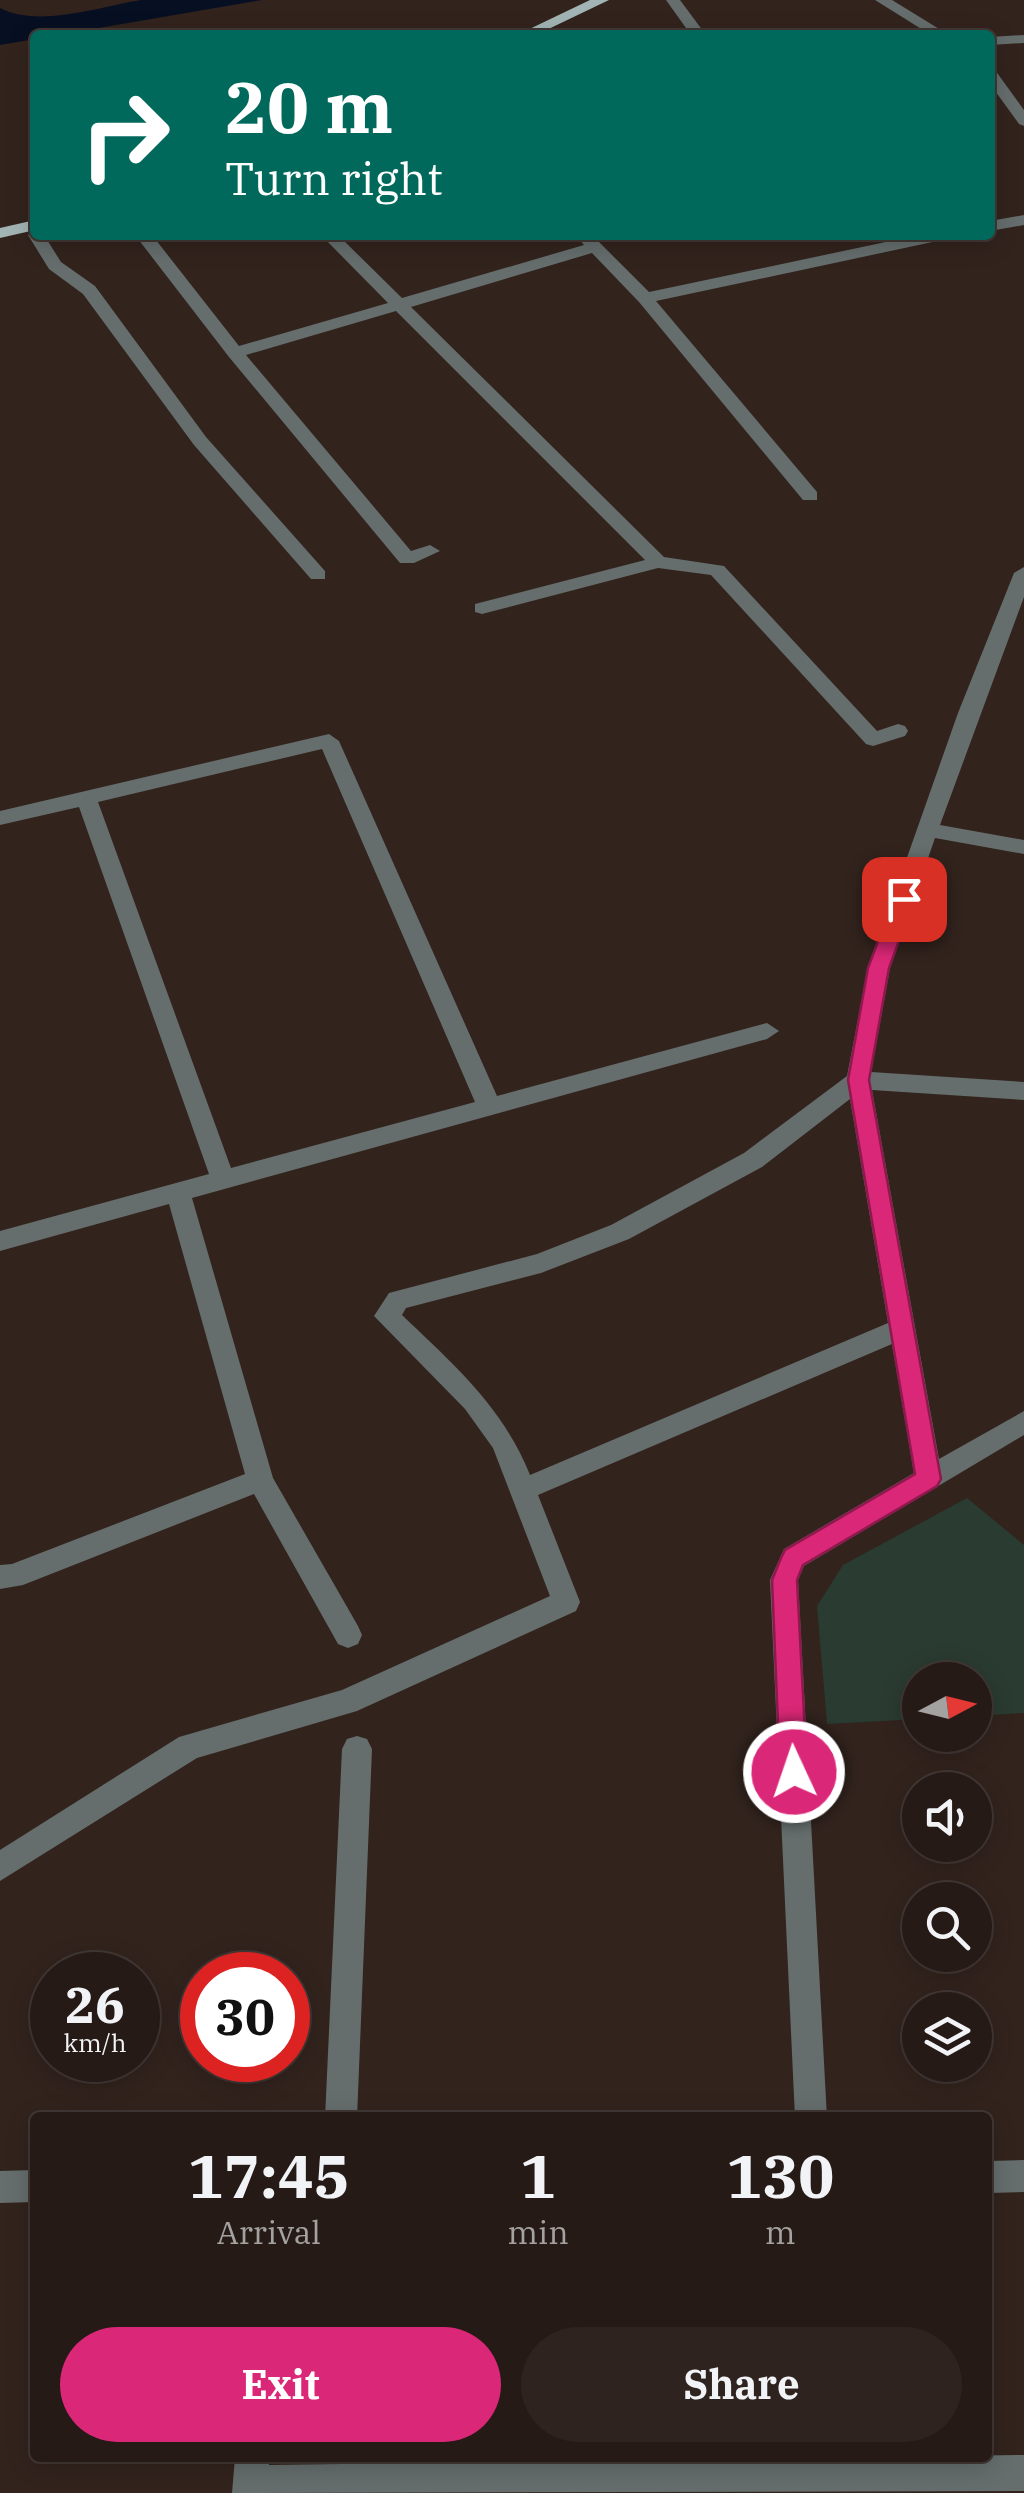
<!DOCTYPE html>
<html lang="en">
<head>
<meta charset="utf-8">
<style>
	:root { --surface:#261a16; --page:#2e231f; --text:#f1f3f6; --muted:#a4a1a1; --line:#423835; --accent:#db2777 }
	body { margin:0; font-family:"IBM Plex Serif",serif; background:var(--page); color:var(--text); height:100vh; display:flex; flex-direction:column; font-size:38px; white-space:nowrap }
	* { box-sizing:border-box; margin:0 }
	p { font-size:32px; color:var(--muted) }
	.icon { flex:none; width:55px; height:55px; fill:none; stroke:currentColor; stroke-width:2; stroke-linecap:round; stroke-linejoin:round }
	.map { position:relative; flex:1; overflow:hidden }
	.details { position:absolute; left:30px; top:2112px; width:962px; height:350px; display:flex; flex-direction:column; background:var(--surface); border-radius:10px; box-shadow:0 5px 25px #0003,0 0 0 2px var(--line) }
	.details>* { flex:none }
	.banner { position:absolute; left:30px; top:30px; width:965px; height:210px; border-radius:10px; box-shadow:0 5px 25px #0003,0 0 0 2px var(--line); background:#00695c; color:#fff; overflow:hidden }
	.needle { width:65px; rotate:83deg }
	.buttons { position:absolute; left:902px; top:1662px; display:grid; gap:20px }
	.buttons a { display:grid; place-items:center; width:90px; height:90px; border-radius:50%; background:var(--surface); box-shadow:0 5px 25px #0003,0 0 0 2px var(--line); font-size:50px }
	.speed { position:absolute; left:30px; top:1952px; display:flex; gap:20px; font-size:50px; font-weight:700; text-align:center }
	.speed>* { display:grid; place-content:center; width:130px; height:130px; border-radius:50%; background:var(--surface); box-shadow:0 5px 25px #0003,0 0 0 2px var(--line); line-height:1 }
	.speed small { font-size:25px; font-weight:400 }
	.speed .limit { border:15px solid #d22; background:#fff; color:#111 }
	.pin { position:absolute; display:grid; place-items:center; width:85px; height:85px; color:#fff; margin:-42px; border-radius:20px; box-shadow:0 5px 15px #0006 }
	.me { position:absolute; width:110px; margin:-55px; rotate:357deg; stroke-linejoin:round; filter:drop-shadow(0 0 8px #0008) }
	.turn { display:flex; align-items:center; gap:35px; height:210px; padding:0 30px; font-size:45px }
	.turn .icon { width:130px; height:130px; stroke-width:2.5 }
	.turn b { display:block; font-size:70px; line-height:85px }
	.eta { display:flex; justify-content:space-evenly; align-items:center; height:170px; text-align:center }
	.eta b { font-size:60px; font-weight:700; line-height:70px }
	.action { display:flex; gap:20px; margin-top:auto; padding:20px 30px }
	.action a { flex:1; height:115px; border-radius:60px; background:var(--accent); color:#fff; font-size:40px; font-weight:700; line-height:115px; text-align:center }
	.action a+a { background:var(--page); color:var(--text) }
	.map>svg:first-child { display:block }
	.green { fill:#2a3b31 }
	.water { fill:#070f22 }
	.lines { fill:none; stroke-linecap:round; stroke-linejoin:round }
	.service { fill:#656e6d; fill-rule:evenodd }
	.minor { fill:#656e6d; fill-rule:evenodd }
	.primary { fill:#a2b5b4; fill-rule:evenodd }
	.route { fill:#db2777; stroke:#8e194d; stroke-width:2.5 }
</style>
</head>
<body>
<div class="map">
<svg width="1024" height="2493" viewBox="0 0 1024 2493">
	<rect width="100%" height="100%" fill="#32231d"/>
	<polygon class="green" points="967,1498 1024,1545 1024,1713 975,1716 975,1680 920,1680 920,1719 827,1724 817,1606 843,1565"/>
	<path class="water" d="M 141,0 L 262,0 L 58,35 L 35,35 L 35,39 L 0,45 L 0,8 C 38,28 99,7 141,0 Z"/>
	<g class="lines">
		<polygon class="service" points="35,230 35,235 44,235 61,262 95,286 206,437 325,571 325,579 311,579 194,445 83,294 49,269 28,235"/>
		<g class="minor">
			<polygon points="666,0 680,0 706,35 691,35"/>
			<polygon points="875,0 892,0 949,35 931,35"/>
			<polygon points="1024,35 1024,43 990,45 990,37"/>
			<polygon points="990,68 995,70 1024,110 1024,126 1019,124 990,84"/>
			<polygon points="1024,215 1024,225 990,231 990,221"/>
			<polygon points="135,235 152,235 239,346 388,303 321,235 338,235 402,298 584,245 576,235 592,235 649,292 919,235 950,235 942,240 656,301 817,492 817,500 803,500 639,302 592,253 411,307 664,557 724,566 877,731 898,724 905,726 908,731 905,736 873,746 866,744 711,575 658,568 482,614 475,612 475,604 645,560 396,311 246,355 411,551 430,545 440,551 414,563 400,563 229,357"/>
			<path d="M 1024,567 L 1024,597 L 940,825 L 1024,840 L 1024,854 L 935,838 L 890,968 L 871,1072 L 1024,1082 L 1024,1100 L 872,1090 L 939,1459 L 1024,1411 L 1024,1435 L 804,1566 L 798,1580 L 827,2118 L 795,2118 L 770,1580 L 784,1549 L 914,1473 L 892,1344 L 538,1495 L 580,1602 L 576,1611 L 357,1711 L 197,1758 L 0,1881 L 0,1850 L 179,1737 L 342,1690 L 550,1596 L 493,1448 L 465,1409 L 374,1316 L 389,1293 L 537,1254 L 611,1225 L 744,1153 L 847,1076 L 868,968 L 958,713 L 1014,573 ZM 850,1099 L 888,1323 L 530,1475 C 503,1407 453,1364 402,1315 L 406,1308 L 541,1273 L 629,1239 L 762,1167 Z"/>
			<path d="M 329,734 L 339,741 L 497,1096 L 767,1023 L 779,1031 L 767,1039 L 192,1198 L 273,1478 L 358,1626 L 362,1635 L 358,1644 L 348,1648 L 338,1644 L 254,1494 L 23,1585 L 0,1589 L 0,1565 L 12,1564 L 245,1474 L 169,1204 L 0,1251 L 0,1231 L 209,1174 L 79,807 L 0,825 L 0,811 ZM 322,749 L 475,1102 L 231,1168 L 98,802 Z"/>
			<polygon points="357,1736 367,1739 372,1749 357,2118 325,2118 342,1749 347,1739"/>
			<polygon points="1024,2160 1024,2192 988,2193 988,2161"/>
			<polygon points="35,2170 35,2202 0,2203 0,2171"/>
			<polygon points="1024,2455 1024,2491 232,2493 235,2458 269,2458 269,2465"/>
		</g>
		<g class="primary">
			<polygon points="590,0 609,0 536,35 517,35"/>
			<polygon points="35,220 35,230 0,238 0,228"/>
		</g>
	</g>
	<polygon class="route" points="904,892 914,899 889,968 869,1080 941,1479 937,1486 803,1565 797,1580 807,1772 803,1781 794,1784 784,1781 780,1772 772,1580 781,1558 785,1550 915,1474 848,1080 868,968 894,899"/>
</svg>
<div class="buttons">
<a><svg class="needle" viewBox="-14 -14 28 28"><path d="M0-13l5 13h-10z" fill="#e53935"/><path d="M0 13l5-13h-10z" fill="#a4a1a1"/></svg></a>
<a><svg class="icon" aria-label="sound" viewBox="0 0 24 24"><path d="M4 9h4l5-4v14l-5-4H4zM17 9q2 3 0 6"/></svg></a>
<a><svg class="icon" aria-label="search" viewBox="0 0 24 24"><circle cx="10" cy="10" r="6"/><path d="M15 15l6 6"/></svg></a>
<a><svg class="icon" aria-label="layers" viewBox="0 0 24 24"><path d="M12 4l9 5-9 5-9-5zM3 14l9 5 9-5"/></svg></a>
</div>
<div class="speed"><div>26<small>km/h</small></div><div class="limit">30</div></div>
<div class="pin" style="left:904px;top:899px;background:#d93025"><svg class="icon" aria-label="arrive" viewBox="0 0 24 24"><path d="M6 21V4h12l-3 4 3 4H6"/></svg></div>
<svg class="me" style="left:794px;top:1772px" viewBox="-20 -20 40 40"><circle r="17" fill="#db2777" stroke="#fff" stroke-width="3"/><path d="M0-11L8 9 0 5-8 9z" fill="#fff"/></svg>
<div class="banner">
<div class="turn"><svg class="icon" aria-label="right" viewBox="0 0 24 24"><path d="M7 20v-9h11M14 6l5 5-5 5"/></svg><div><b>20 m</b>Turn right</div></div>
</div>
<section class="details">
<div class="eta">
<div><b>17:45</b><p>Arrival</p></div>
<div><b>1</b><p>min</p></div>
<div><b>130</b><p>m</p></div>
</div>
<div class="action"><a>Exit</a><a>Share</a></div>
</section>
</div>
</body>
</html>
